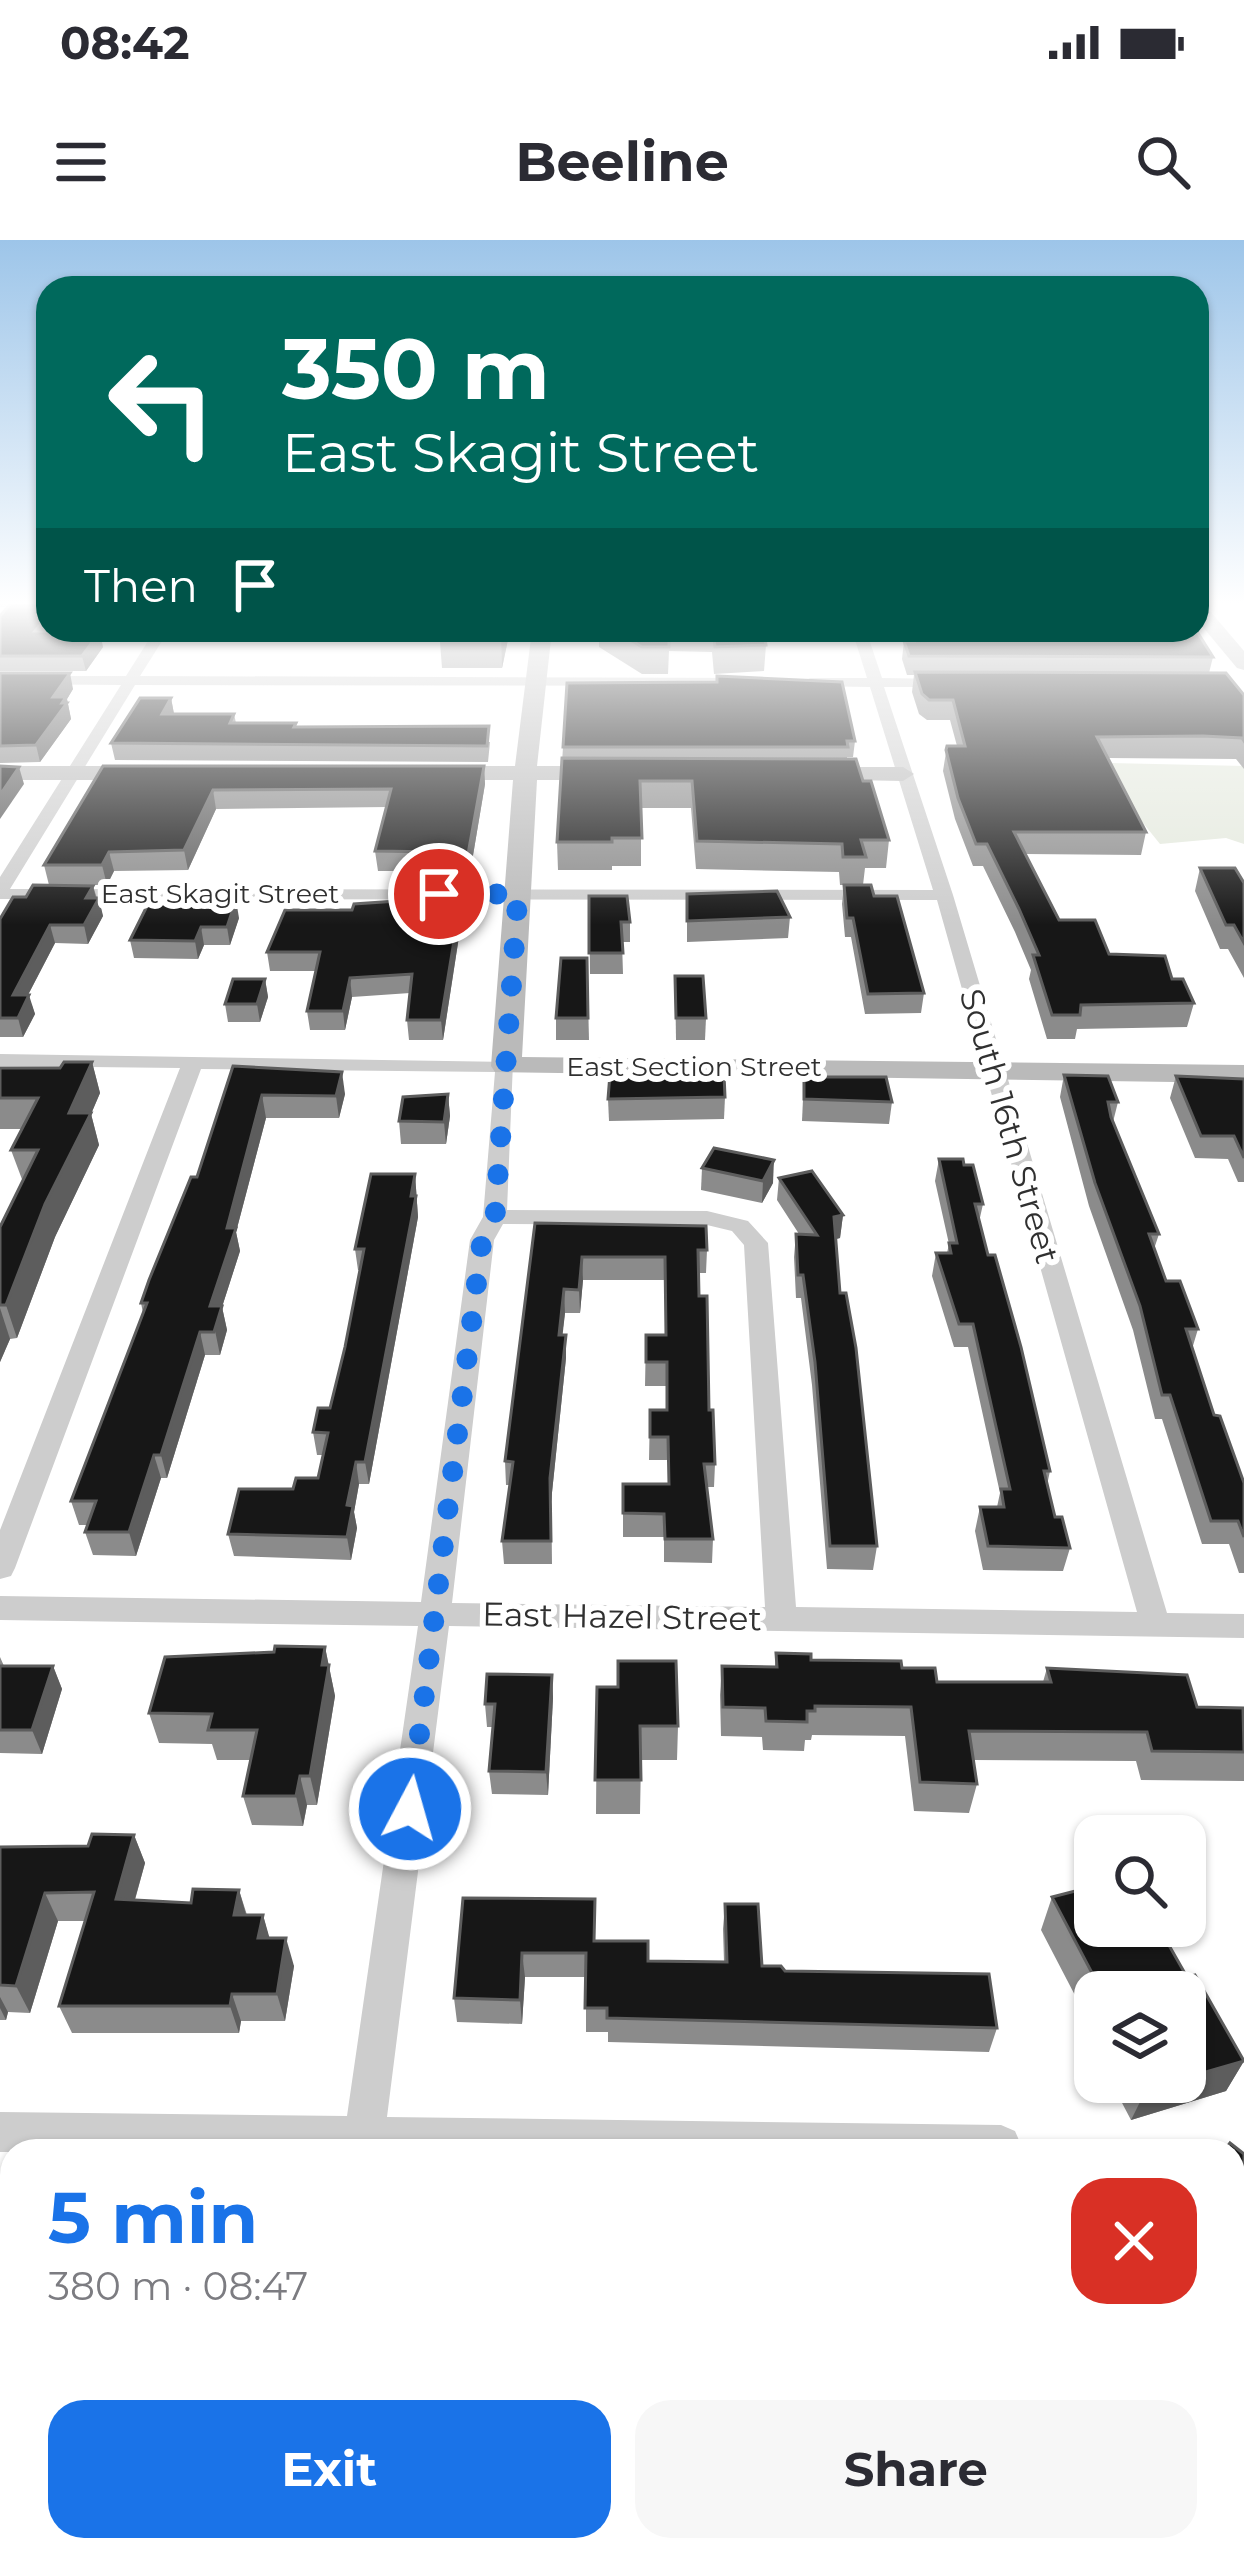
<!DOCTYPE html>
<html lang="en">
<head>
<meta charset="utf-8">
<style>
	:root { --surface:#fff; --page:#f7f7f7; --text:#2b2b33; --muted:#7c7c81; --accent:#1a73e8 }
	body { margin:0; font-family:Montserrat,sans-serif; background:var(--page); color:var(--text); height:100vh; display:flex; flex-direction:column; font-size:45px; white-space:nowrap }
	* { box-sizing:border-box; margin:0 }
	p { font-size:39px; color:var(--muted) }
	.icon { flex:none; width:66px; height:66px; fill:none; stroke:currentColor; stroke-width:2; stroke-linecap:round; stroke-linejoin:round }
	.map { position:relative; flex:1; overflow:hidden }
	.sheet { position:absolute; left:0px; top:1899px; width:1245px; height:423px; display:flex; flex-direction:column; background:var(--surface); border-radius:36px 36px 0 0; box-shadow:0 3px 9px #0004 }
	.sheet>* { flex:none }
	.hud { position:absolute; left:36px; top:36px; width:1173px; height:366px; border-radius:36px; box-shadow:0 3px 9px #0004; background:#00695c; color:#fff; overflow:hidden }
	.controls { position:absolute; left:1074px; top:1575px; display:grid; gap:24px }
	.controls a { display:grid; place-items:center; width:132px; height:132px; border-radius:24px; background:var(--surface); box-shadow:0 3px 9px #0004; font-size:60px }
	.pin { position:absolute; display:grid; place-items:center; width:102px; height:102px; color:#fff; margin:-51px; border:6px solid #fff; border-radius:50%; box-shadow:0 3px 12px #0007 }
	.me { position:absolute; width:132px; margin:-66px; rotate:6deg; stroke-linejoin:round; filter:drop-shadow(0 0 9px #0008) }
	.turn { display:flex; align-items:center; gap:42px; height:252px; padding:0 48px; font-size:54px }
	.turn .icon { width:156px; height:156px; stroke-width:2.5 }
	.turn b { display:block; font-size:84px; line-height:102px }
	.then { display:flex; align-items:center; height:114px; padding:0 48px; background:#0003; gap:24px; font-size:45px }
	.round { display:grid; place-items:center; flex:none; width:126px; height:126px; border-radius:36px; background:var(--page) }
	.headline { display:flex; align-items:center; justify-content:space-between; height:204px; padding:0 48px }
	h1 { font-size:72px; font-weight:700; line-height:90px; color:var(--accent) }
	.primary-button { display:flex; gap:24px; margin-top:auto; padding:24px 48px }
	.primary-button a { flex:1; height:138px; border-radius:36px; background:var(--accent); color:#fff; font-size:48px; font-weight:700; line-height:138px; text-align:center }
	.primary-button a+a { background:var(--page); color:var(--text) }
	.status { display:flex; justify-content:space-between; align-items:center; height:84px; padding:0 60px; background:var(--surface); direction:ltr }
	.status svg { height:33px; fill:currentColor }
	header { display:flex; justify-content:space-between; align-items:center; height:156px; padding:0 48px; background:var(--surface); font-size:54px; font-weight:700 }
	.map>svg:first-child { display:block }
	.green { fill:#e3e8dc }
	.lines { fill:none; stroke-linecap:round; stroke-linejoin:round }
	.street { fill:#cdcdcd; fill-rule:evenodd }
	.secondary { fill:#bababa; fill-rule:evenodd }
	.wall { fill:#8b8b8b }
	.shaded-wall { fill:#5d5d5d }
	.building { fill:#171717; stroke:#5d5d5d; stroke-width:3 }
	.route { stroke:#1a73e8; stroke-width:21; stroke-dasharray:0 37.8 }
	.labels { text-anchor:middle; stroke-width:12; stroke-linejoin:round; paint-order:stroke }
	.far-street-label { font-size:27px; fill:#303030; stroke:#fff }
	.street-label { font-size:33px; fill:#303030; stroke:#fff }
</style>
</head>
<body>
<div class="status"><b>08:42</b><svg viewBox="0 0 49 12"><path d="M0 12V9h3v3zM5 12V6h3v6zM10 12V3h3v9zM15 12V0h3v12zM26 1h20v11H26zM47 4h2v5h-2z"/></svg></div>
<header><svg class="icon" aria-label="menu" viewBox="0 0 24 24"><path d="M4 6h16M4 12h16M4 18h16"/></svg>Beeline<svg class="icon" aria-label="search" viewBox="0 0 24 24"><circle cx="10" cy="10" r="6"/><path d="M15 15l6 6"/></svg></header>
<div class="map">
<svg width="1244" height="2321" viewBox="0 0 1244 2321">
	<rect width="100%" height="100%" fill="#fff"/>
	<polygon class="green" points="1097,501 1111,523 1244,526 1244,604 1226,598 1160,604 1123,558 1120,538 1081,523"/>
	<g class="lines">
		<g class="street">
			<polygon points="0,360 48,360 48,366 0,367"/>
			<path d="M 155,390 L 169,390 L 140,436 L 754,438 L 761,442 L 754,446 L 135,445 L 10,649 L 933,650 L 870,447 L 810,446 L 803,442 L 810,438 L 867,438 L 852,390 L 866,390 L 882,438 L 946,439 L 953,443 L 946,447 L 884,447 L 953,655 L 1167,1373 L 1244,1374 L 1244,1398 L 449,1386 L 387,1877 L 1001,1885 L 1015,1891 L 1021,1905 L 1019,1911 L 0,1912 L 0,1872 L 347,1876 L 418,1386 L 0,1380 L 0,1356 L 421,1362 L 470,1000 L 483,977 L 495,832 L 201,829 L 15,1328 L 11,1336 L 0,1339 L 0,1290 L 180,828 L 0,826 L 0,814 L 513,822 L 507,970 L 707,971 L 748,981 L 768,1003 L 796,1367 L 1137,1372 L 937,660 L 0,659 L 0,637 L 121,445 L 0,444 L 0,436 L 126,436 ZM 503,984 L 707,985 L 732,991 L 744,1005 L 765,1367 L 452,1363 L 494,1000 Z"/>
			<polygon points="289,2310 337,2310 336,2321 288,2321"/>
		</g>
		<g class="secondary">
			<polygon points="1197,362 1204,364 1244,411 1244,430 1237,428 1197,380"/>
			<polygon points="532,390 552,390 537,526 616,526 627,533 616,540 537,540 522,817 1244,825 1244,843 495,832 491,826 513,540 434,540 423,533 434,526 515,526"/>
			<polygon points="0,526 154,526 165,533 154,540 0,540"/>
			<polygon points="806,527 903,527 914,534 903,541 798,539 795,534"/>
		</g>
	</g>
	<g class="wall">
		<polygon points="0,376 51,390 50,391 103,407 86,431 0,431"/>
		<polygon points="328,390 510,390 502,428 442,428 440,402 330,402"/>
		<polygon points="599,390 764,390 766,405 764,431 714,434 712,412 669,411 668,434 642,434 599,407"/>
		<polygon points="902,390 1196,390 1213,417 1209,433 1244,455 1244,529 1236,519 1108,518 1146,592 1141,615 1026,614 1059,680 1109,714 1172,739 1194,763 1187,787 1077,789 1075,799 1047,799 1029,739 1031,730 1015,692 983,626 973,626 955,579 943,531 947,506 957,506 950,480 927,480 919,474 912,452 914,435 907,435 902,419 904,401 906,401"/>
		<polygon points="0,433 73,449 67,459 71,479 40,522 0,523"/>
		<polygon points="171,458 174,474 234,474 236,483 490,502 488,522 115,520 111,503"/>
		<polygon points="855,501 853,517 847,517 847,519 863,541 889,600 886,628 865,628 863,645 874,656 924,753 921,773 865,774 851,697 845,697 842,664 844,645 840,645 839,632 696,629 691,568 641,568 641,626 612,626 612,630 558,630 557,602 563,507"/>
		<polygon points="103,526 484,526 485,544 468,645 437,645 436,631 378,631 375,611 387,567 216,569 188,630 114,631 107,645 49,645 44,625"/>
		<polygon points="1200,628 1244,643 1244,738 1228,709 1220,709 1195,651"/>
		<polygon points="93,646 103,676 88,704 55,703 28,755 35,774 23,797 0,797 0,679 26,657"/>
		<polygon points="463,646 464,664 443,800 409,800 407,780 410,753 352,757 345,790 310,790 307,771 316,731 270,731 267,712 352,670 426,659"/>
		<polygon points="687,654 790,677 788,698 687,702"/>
		<polygon points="589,656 630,682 630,702 622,702 623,734 590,734"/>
		<polygon points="239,678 230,705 204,705 198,719 134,718 130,700"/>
		<polygon points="587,718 589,800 556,800 556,778"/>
		<polygon points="675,736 706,778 705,800 676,800"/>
		<polygon points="265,739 268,757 260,782 228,782 225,764"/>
		<polygon points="92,822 100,853 91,874 99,905 55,997 17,1098 10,1099 0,1122 0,987 23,942 11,910 22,889 0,889 0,828 60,828"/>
		<polygon points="233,826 345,854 339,878 266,878 236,992 240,1011 222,1067 227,1090 220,1115 205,1115 167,1238 161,1238 136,1316 93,1315 85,1292 88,1285 79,1285 71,1261 143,1073 141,1063 197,937"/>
		<polygon points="1064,835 1118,862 1113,882 1159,994 1154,1009 1166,1041 1198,1089 1192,1109 1214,1175 1244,1243 1244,1333 1239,1333 1229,1304 1202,1304 1162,1179 1155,1179 1133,1090 1089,966 1060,857"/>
		<polygon points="1176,836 1244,839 1244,942 1238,942 1228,919 1195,918 1170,858"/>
		<polygon points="804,837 892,862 889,884 802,881"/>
		<polygon points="448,854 450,876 446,904 401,904 399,881"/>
		<polygon points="725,857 724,879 609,881 608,859"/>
		<polygon points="939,919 964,925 983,964 979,982 1050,1231 1047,1245 1055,1277 1070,1308 1063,1331 983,1330 975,1291 980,1267 997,1267 1000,1253 968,1107 954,1107 932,1036 936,1013 947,1013 949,1004 935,941"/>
		<polygon points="702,928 773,943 762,963 701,950"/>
		<polygon points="415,934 418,977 369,1244 359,1244 354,1272 357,1288 351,1320 234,1316 228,1294 293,1249 318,1238 323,1215 317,1215 313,1192 330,1168 345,1107 360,1030 358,1030 355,1009"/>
		<polygon points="779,938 843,975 840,998 836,999 840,1053 877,1306 873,1330 827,1329 812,1145 801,1058 796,1058 794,1017 796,994 799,994 777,960"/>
		<polygon points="535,983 707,1010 706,1033 699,1033 699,1056 715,1224 714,1247 707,1247 713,1299 712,1323 664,1322 664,1297 623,1297 623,1244 668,1244 668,1220 649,1220 650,1170 666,1170 666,1146 645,1146 646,1095 665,1095 665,1040 583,1040 580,1073 565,1073 562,1095 566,1118 551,1262 552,1324 504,1324 502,1301 510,1245 506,1245 505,1221"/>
		<polygon points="325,1407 335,1456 317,1565 307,1565 303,1586 252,1585 243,1556 251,1520 217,1520 212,1504 159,1503 149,1473 274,1412"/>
		<polygon points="776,1413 811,1420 902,1428 937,1442 1043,1442 1047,1428 1197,1467 1244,1471 1244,1541 1141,1540 1136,1521 973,1520 977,1544 969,1573 914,1571 905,1496 812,1495 811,1500 805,1500 804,1511 763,1510 762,1497 721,1496 720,1455 722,1426 775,1427"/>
		<polygon points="0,1417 4,1426 53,1426 62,1449 42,1514 0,1513"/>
		<polygon points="552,1435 553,1458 548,1555 492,1554 489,1531 493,1487 487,1487 485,1464"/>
		<polygon points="597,1447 678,1486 677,1520 641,1520 640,1574 596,1574"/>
		<polygon points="134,1595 145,1623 135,1660 191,1663 239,1650 247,1675 263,1675 269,1698 294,1726 285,1781 241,1781 239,1793 72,1793 59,1766 86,1681 58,1681 30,1773 8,1772 6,1780 0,1780 0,1607 88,1606"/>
		<polygon points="1095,1646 1095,1686 1158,1686 1187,1737 1195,1735 1244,1821 1226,1851 1131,1880 1111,1842 1185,1842 1185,1752 1095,1752 1095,1811 1088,1797 1092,1788 1041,1690 1052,1657"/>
		<polygon points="463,1658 596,1701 648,1721 724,1722 723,1689 725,1664 762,1726 997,1788 989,1812 608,1802 608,1792 586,1792 586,1737 525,1737 522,1784 457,1782 454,1758"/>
		<rect x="0" y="2100" width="12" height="69"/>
		<polygon points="1174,2310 1233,2310 1244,2321 1177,2321"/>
	</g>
	<g class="shaded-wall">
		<polygon points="48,375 48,390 51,390 38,407 35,391"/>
		<polygon points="501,390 510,390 502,428"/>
		<polygon points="100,392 103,407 86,431 82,416"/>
		<polygon points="70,433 73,449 67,459 71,479 40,522 36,505 53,457"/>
		<polygon points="171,458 174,474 162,474"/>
		<polygon points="484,526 485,544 468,645 466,625"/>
		<polygon points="19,527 24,544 0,579 0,555"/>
		<polygon points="213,550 216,569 188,630 184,610"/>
		<polygon points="109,612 114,631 107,645 102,625"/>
		<polygon points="93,646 97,662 99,658 103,676 88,704 84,685 86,658"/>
		<polygon points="463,646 464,664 443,800 441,780"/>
		<polygon points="236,660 239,678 230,705 227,687"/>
		<polygon points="50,685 55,703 18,774 13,755"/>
		<polygon points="201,687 204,705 198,719 195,701"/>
		<polygon points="350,738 352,757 345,790 343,771"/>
		<polygon points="265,739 268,757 260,782 257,764"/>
		<polygon points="29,755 35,774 23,797 18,778"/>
		<polygon points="92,822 100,853 91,874 99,905 55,997 17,1098 6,1065 69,873"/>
		<polygon points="342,832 345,854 339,878 336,856"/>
		<polygon points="448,854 450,876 446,904 444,882"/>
		<polygon points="262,855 266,878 236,992 240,1011 222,1067 227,1090 220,1115 210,1066 227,988"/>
		<polygon points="774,920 773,943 762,963 763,941"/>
		<polygon points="415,934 418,977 369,1244 365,1222"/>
		<polygon points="843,975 840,998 832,1000 834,977"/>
		<polygon points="582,1017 583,1040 580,1073 579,1050"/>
		<polygon points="564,1049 565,1073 560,1118 559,1095"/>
		<polygon points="0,1068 10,1099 0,1122"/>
		<polygon points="200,1092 205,1115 167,1238 161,1215"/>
		<polygon points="566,1095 566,1118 551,1262 552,1324 550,1238"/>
		<polygon points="154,1215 161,1238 136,1316 129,1292"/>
		<polygon points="356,1222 359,1244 354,1272 357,1288 351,1320 347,1297 347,1265"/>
		<polygon points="325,1407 335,1456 317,1565 310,1536"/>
		<polygon points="53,1426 62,1449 42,1514 32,1490"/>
		<polygon points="552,1435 553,1458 548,1555 546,1532"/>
		<polygon points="300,1536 307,1565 303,1586 296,1556"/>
		<polygon points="134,1595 145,1623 127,1687 116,1659"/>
		<polygon points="239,1650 247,1678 234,1675"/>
		<polygon points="45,1653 58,1681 30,1773 16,1746"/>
		<polygon points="263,1675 271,1703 258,1698"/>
		<polygon points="286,1698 294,1726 285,1781 277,1754"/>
		<polygon points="522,1713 525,1737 522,1784 520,1760"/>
		<polygon points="232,1754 241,1781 239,1793 230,1766"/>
		<polygon points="0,1757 8,1772 6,1780 0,1768"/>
		<polygon points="1244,1821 1226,1851 1131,1880 1146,1850 1173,1842 1185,1842 1185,1838"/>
	</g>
	<g class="building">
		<polygon points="14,360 48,360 48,375 35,391 100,392 82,416 0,416 0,376"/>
		<polygon points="614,390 669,390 669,407 642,407"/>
		<polygon points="713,390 764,390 766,405 715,407"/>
		<polygon points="910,390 1196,390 1213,417 909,416 904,401 914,401"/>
		<polygon points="915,432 1226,433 1244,455 1244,501 1242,498 1203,496 1097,497 1146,592 1014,592 1059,680 1095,680 1109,714 1165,716 1172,739 1183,739 1194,763 1081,765 1080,775 1052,775 1033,715 1039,715 1019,669 987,604 976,604 958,558 946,510 947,506 965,506 953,460 929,460 922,454"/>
		<polygon points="0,433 70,433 53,457 66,457 62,463 67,463 36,505 0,506"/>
		<polygon points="717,436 842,442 855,501 847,501 848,507 563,507 567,443 717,442"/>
		<polygon points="140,458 171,458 162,474 234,474 230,483 296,483 294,487 489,486 487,506 111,503"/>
		<polygon points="562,518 856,519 863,541 871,541 889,600 861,600 866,617 843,617 842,604 697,601 692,541 640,541 642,598 612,598 612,602 557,602"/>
		<polygon points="0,526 19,527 0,555"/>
		<polygon points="103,526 484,526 466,625 435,625 439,612 375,611 391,549 213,550 184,610 109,612 102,625 44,625"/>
		<polygon points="1200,628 1235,628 1244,643 1244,703 1234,685 1226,685"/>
		<polygon points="33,645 93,646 86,658 99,658 84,685 50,685 13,755 29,755 18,778 0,778 0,679 13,657 26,657"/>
		<polygon points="844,645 871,645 874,656 897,656 924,753 868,754 853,678 847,678"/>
		<polygon points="430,646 463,646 441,780 407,780 412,734 350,738 343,771 307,771 320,712 267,712 285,670 352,670 354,664 426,659"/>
		<polygon points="777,651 790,677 687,681 687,654"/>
		<polygon points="589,656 627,656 630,682 621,682 623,713 589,713"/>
		<polygon points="236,660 227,687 201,687 195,701 130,700 148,664"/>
		<polygon points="561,718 587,718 588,778 556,778"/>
		<polygon points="675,736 703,736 706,778 676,778"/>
		<polygon points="233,739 265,739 257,764 225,764"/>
		<polygon points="64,822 92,822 69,873 91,873 45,964 6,1065 0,1065 0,987 38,910 11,910 38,858 0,858 0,828 60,828"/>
		<polygon points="233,826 342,832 336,856 262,855 227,988 236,988 210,1066 222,1066 214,1092 200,1092 161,1215 154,1215 129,1292 85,1292 96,1261 71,1261 147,1063 141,1063 149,1040 191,937 197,937"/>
		<polygon points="610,834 724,834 725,857 608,859"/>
		<polygon points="1064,835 1108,836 1118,862 1108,862 1111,877 1159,994 1149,994 1166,1041 1180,1041 1198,1089 1186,1089 1214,1175 1220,1176 1244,1243 1244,1297 1238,1281 1211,1281 1170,1155 1162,1155 1140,1066 1095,943"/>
		<polygon points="1176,836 1244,839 1244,918 1234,896 1201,896"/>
		<polygon points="804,837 886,837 892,862 804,859"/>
		<polygon points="448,854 444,882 399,881 403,857"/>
		<polygon points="714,908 774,920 763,941 702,928"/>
		<polygon points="939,919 963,919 964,925 973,925 983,964 975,964 988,1015 995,1015 1021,1107 1050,1231 1044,1231 1055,1277 1062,1277 1070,1308 988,1306 980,1267 1004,1267 1001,1249 1010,1249 973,1084 959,1084 936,1013 951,1013 949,1003 957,1003"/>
		<polygon points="812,931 843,975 834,977 840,1053 846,1053 856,1108 877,1306 830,1306 815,1122 803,1035 798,1035 796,994 817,995 779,938"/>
		<polygon points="371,934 415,934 411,956 416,956 365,1222 356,1222 347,1265 353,1266 347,1297 228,1294 239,1249 293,1249 296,1238 318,1238 328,1193 313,1192 318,1168 330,1168 345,1107 364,1009 355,1009"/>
		<polygon points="535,983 706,986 707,1010 698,1010 699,1056 707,1056 709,1170 713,1170 715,1224 704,1224 713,1299 665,1299 664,1274 623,1273 623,1244 669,1244 668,1197 650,1197 650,1170 667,1170 667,1122 646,1122 646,1095 666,1095 665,1017 582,1017 579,1050 564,1049 559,1095 566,1095 550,1238 551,1301 502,1301 513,1222 505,1221"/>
		<polygon points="275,1406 325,1407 322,1425 329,1425 310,1536 300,1536 296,1556 243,1556 257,1490 208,1490 212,1474 149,1473 165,1417 274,1412"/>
		<polygon points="776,1413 811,1414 811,1420 901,1421 902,1428 935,1428 937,1442 1051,1442 1047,1428 1187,1435 1197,1467 1243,1468 1244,1512 1152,1511 1147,1492 969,1491 977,1544 920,1542 911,1467 815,1466 815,1471 807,1471 807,1482 766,1481 765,1468 723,1467 722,1426 777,1427"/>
		<polygon points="618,1421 676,1421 678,1486 640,1486 641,1540 595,1540 597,1447 618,1447"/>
		<polygon points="0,1426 53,1426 32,1490 0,1490"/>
		<polygon points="487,1434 552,1435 546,1532 489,1531 495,1464 485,1464"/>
		<polygon points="92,1594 134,1595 116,1659 191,1663 193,1649 239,1650 234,1675 263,1675 258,1698 286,1698 277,1754 232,1754 230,1766 59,1766 94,1652 45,1653 16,1746 0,1745 0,1607 88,1606"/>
		<polygon points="1095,1646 1095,1686 1158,1686 1187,1737 1195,1735 1244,1821 1185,1838 1185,1752 1102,1752 1052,1657"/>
		<polygon points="463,1658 595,1659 594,1701 648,1701 648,1721 727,1722 725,1664 758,1664 762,1726 781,1726 785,1731 989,1734 997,1788 607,1778 607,1768 585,1768 586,1713 522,1713 520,1760 454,1758"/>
		<polygon points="1141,1842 1173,1842 1146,1850"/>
		<polygon points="1230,1903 1244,1914 1244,2039 1233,2057 1233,1911 1224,1911"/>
		<rect x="0" y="2100" width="12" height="61"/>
		<polygon points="1233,2146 1244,2147 1244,2321 1201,2321 1198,2310 1233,2310"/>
	</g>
	<linearGradient id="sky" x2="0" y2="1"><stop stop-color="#9dc5e9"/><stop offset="0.53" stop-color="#fff"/><stop offset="1" stop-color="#fff" stop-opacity="0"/></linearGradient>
	<rect width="1244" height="685" fill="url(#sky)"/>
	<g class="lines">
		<polyline class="route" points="410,1569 482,1000 495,977 518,654 439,654"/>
	</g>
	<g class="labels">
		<g class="far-street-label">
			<text x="220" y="663">East Skagit Street</text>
			<text x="694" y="836">East Section Street</text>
		</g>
		<g class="street-label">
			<text transform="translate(1010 886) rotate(74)" y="12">South 16th Street</text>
			<text transform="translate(622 1376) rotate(1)" y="12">East Hazel Street</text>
		</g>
	</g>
</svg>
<div class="controls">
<a><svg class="icon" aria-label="search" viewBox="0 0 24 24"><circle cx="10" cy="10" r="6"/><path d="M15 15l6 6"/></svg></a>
<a><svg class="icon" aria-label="layers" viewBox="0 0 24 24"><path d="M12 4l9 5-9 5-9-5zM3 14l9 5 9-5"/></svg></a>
</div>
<div class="pin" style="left:439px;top:654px;background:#d93025"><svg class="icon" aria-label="arrive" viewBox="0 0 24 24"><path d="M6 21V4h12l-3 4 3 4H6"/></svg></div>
<svg class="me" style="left:410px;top:1569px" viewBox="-20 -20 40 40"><circle r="17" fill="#1a73e8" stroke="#fff" stroke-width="3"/><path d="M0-11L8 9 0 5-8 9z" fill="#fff"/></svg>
<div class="hud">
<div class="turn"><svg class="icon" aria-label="left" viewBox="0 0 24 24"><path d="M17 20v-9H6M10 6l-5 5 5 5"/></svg><div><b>350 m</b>East Skagit Street</div></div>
<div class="then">Then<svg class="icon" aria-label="arrive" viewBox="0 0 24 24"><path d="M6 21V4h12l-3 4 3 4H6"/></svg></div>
</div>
<section class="sheet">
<div class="headline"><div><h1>5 min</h1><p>380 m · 08:47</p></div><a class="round" style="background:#d93025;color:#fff"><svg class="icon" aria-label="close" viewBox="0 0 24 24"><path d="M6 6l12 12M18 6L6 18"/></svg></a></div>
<div class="primary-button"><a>Exit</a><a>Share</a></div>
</section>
</div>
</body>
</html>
